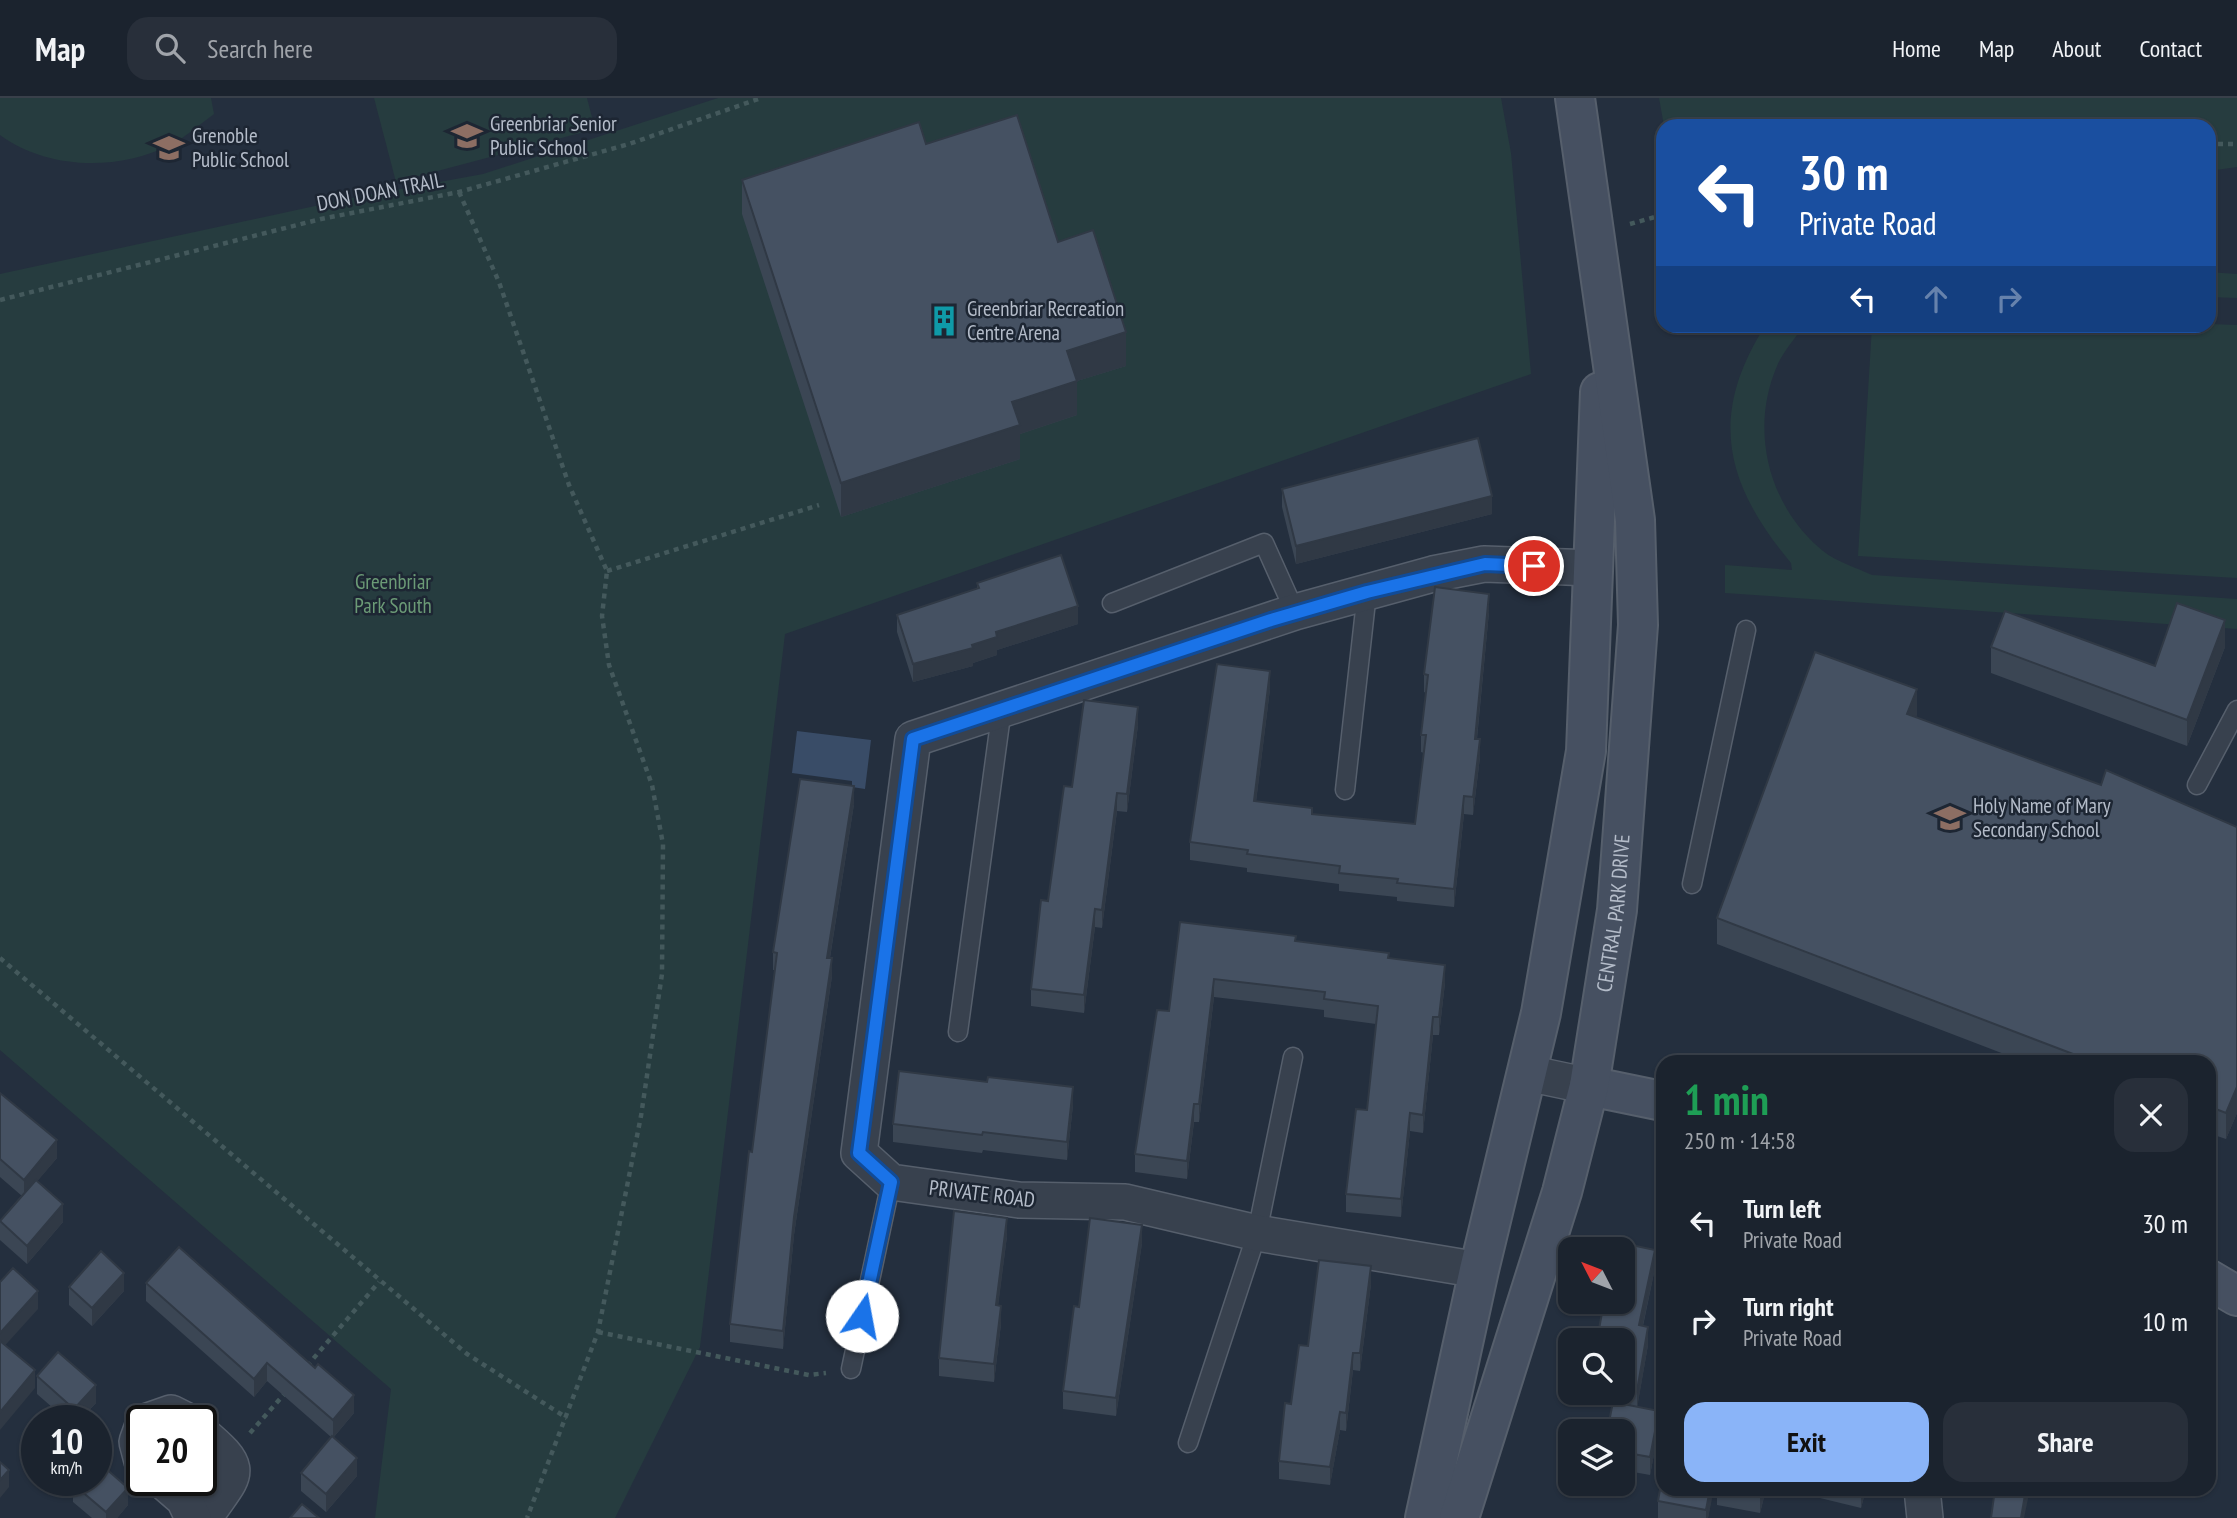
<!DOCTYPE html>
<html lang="en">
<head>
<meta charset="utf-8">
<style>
	:root { --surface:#1b232e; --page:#282f3a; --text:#f1f3f6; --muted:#a0a4aa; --line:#39404a; --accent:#8ab4f8 }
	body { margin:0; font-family:"PT Sans Narrow",sans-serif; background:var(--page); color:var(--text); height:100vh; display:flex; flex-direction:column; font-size:26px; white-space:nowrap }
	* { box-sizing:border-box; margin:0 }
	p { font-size:23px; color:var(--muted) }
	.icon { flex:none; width:38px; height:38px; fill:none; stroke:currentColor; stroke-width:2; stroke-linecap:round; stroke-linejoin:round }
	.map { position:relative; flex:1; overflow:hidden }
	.side { position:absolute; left:1656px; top:957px; width:560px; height:441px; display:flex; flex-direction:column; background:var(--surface); border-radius:21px; box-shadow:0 2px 5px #0004,0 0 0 2px var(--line) }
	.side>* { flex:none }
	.banner { position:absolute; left:1656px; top:21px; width:560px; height:214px; border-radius:21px; box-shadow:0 2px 5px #0004,0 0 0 2px var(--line); background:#1a4fa0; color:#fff; overflow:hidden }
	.needle { width:46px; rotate:312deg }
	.tools { position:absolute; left:1558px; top:1139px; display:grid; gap:14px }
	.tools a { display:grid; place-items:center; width:77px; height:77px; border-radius:14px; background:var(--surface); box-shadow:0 2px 5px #0004,0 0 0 2px var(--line); font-size:35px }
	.speed { position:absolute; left:21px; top:1307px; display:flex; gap:14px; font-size:35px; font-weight:700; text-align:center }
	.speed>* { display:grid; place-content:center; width:91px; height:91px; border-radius:50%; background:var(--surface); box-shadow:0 2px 5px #0004,0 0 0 2px var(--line); line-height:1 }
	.speed small { font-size:18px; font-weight:400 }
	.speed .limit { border:4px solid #111; border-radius:10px; background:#fff; color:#111 }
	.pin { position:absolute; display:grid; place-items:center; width:60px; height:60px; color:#fff; margin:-30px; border:4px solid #fff; border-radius:50%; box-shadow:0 2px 7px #0007 }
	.me { position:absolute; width:77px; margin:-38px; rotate:12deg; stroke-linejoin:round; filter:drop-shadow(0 0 5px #0008) }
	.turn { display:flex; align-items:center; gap:24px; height:147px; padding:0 28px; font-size:32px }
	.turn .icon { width:91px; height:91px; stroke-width:2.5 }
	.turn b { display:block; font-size:49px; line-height:60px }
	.lanes { display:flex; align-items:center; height:66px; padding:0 28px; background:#0003; justify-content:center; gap:35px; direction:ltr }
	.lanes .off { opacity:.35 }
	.round { display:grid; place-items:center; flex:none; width:74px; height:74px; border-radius:21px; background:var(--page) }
	.summary { display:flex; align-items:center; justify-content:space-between; height:119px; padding:0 28px }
	h1 { font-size:42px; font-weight:800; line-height:52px; color:#1e9e55 }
	.button { display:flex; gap:14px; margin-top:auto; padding:14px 28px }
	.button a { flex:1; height:80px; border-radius:21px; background:var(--accent); color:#111; font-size:28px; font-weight:800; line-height:80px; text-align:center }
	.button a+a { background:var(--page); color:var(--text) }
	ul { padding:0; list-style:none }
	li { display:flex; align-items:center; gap:21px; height:98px; padding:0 28px }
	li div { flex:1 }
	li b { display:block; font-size:26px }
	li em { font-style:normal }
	header { display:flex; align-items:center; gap:42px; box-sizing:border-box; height:98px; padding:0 35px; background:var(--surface); border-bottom:2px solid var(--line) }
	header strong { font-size:33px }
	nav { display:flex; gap:38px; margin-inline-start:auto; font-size:24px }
	.search { width:490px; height:63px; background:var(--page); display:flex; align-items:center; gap:18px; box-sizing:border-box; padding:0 24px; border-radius:21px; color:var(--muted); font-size:26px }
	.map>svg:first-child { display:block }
	.green { fill:#263c3f }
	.water { fill:#394c67 }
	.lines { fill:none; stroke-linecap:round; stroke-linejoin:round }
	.lane-casing { stroke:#565f6c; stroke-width:21 }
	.street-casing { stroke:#565f6c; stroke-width:38 }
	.secondary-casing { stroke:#565f6c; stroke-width:42 }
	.path { stroke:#44595c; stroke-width:4.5; stroke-dasharray:5 5; stroke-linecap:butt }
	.lane { stroke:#38414e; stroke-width:18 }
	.street { stroke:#38414e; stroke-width:35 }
	.secondary { stroke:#465061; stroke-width:38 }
	.wall { fill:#3b4654 }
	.shaded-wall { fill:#303945 }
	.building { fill:#455162; stroke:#303945; stroke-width:2 }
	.route-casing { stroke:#114b97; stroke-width:18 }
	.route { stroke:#1a73e8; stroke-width:12 }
	.labels { text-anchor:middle; stroke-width:5; stroke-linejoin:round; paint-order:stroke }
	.poi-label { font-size:21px; fill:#b4bcc9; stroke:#1d2633; text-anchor:start }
	.street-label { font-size:21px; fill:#b4bcc9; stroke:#1d2633 }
	.park-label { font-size:21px; fill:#6b9a76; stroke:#1d2633 }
</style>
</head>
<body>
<header>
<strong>Map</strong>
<div class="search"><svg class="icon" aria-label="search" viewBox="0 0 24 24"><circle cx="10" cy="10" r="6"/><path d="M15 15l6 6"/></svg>Search here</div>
<nav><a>Home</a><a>Map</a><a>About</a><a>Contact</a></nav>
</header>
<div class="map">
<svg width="2237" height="1420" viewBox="0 0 2237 1420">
	<rect width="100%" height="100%" fill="#242f3e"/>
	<g class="green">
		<path d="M 0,0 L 211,0 L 214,16 C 200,26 186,39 170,47 C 118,73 48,72 0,37 Z"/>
		<polygon points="374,0 587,0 595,31 396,84"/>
		<polygon points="718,0 1501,0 1511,55 1531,276 785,536 700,1249 615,1420 375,1420 391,1291 0,952 0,176 352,100 483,76"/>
		<polygon points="1659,0 2237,0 2237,69 2209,73 2208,28 1664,28"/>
		<polygon points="2208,174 2237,176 2237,200 2209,199"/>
		<polygon points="2209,226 2237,227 2237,480 1858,458 1872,228"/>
		<path d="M 1765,228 L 1804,228 C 1795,240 1783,254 1777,268 C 1749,333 1769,409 1823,453 C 1837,464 1857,470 1872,477 L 2237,501 L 2237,531 L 1725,495 L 1725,467 L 1792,472 L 1791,465 C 1725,386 1708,318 1765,228 Z"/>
	</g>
	<polygon class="water" points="797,633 871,642 865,691 852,689 852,683 792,675"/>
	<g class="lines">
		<g class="lane-casing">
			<g id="lane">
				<polyline points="1112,505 1264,445 1295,514"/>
				<polyline points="2197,687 2237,612"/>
				<polyline points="1345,692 1367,494"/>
				<polyline points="1692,786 1746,532"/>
				<polyline points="958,934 1002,610"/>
				<polyline points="851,1271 891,1084"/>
				<polyline points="1188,1345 1257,1135 1293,959"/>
			</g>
		</g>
		<g class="street-casing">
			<g id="street">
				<polyline points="1527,975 1589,988"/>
				<polyline points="1479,1172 1257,1135 1125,1104 1019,1102 891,1084 859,1055 913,641 1295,514 1433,476 1484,466 1594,470"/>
				<polyline points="148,1323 171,1315 187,1323"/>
				<polyline points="142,1330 137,1344 142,1363"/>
				<path d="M 201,1335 C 248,1374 235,1374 204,1420"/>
				<polyline points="162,1382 184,1401 193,1420"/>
				<polyline points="1922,1391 1925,1420"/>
			</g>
		</g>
		<g class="secondary-casing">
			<g id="secondary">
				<polyline points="1589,988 1662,1003"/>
				<polyline points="2208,1181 2237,1198"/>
				<polyline points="1425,1420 1479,1172 1541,915 1586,653 1600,294"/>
				<path id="s1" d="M 1459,1420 L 1562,1094 L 1589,988 L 1617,812 L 1638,527 L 1635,422 L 1575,0"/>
			</g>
		</g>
		<g class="path">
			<polyline points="2208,46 2237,46"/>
			<polyline points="459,94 499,184 569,387 607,473 602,518 609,567 652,687 663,746 662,876 641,1018 598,1234 527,1420"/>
			<polyline points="1630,126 1662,117"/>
			<polyline points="0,202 321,121 459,94 629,46 761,0"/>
			<polyline points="607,473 819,407"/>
			<polyline points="0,860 467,1256 567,1320"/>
			<polyline points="598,1234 809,1277 826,1275"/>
			<polyline points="307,1268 379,1184"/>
			<polyline points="250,1335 286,1294"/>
		</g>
		<use href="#lane" class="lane"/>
		<use href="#street" class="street"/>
		<use href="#secondary" class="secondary"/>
	</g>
	<g class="wall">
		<polygon points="926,46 1058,144 1126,268 1077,283 1077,317 1020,336 1020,361 841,419 742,116 742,82"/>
		<polygon points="1282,391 1492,416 1296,466 1282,409"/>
		<polygon points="977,485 1078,526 997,552 997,557 973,565 973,568 913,584 897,534 897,517 977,491"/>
		<polygon points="1489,514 1477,641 1480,659 1473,717 1464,716 1454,809 1397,803 1397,799 1339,793 1339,786 1247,774 1247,770 1190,762 1190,744 1270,591 1256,703 1312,716 1415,726 1424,655 1421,654 1421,637 1426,595 1424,594 1424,576"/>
		<polygon points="1991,549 2155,568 2225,549 2187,648 1991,575"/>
		<polygon points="1917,617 1916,619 2101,687 2237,729 2237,1015 2226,1041 2208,1035 2208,964 2025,964 1717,846 1717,820"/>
		<polygon points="1138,627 1127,714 1117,713 1102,830 1095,829 1084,915 1031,908 1031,891 1072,689"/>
		<polygon points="854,706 830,860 832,878 794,1137 783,1251 730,1244 730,1226 775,872 773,872 773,854"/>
		<polygon points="1180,824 1389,860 1445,885 1439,937 1433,937 1423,1035 1410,1033 1401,1119 1346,1114 1346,1096 1367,1012 1376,926 1324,919 1324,912 1214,899 1199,1024 1194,1024 1187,1081 1135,1074 1135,1056 1169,913"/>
		<polygon points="0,995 57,1060 37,1083 63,1124 27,1166 0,1142 0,1123 22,1098 0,1079"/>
		<polygon points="1073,1007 1067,1062 983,1052 982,1055 893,1044 893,1026"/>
		<polygon points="1662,1129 1662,1173 1657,1172 1657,1154"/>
		<polygon points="1007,1138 998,1207 1001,1226 994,1284 939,1278 939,1260"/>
		<polygon points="1142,1145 1116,1318 1063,1311 1063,1293 1079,1209"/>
		<polygon points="1655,1170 1643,1228 1648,1247 1637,1309 1659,1331 1650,1377 1622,1372 1622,1334 1613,1307 1599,1305 1599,1301 1590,1299 1590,1295 1622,1295 1622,1242"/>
		<polygon points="146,1185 354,1315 333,1340 357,1378 326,1414 301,1393 301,1375 331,1339 267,1283 254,1299 146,1203"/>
		<polygon points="1371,1186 1360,1273 1353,1272 1346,1333 1340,1332 1330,1387 1279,1381 1279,1363 1308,1248"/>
		<polygon points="69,1189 124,1193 92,1228 69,1207"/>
		<polygon points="37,1278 96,1305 79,1323 68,1323 37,1296"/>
		<polygon points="73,1386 128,1407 117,1420 92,1420 73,1404"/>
		<polygon points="1713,1391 1708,1420 1658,1420 1658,1403"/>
		<polygon points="1717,1391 1766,1391 1760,1415 1717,1407"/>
		<polygon points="1783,1391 1866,1391 1861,1410"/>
	</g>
	<g class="shaded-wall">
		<polygon points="1126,234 1126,268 1077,283 1077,317 1020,336 1020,361 841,419 841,385 1012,304 1067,253"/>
		<polygon points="1492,398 1492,416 1296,466 1296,448"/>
		<polygon points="1489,496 1489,514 1475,659 1475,641"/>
		<polygon points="1078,508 1078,526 997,552 997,557 973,565 973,568 913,584 913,566 972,547 996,534"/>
		<polygon points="2225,522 2225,549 2187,648 2187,622"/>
		<polygon points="1270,573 1270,591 1254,721 1254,703"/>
		<polygon points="1917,591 1917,617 1907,642 1907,616"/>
		<polygon points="1138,609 1138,627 1127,714 1127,696"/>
		<polygon points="1480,641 1480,659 1473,717 1473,699"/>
		<polygon points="854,688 854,706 827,878 827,860"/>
		<polygon points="1117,695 1117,713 1102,830 1102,812"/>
		<polygon points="1464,698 1464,716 1454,809 1454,791"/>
		<polygon points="1095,811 1095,829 1084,915 1084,897"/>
		<polygon points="832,860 832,878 794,1137 783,1251 783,1233 794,1119"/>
		<polygon points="1445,867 1445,885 1439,937 1439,919"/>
		<polygon points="1214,881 1214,899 1199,1024 1199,1006"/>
		<polygon points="1433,919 1433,937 1423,1035 1423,1017"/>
		<polygon points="1073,989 1073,1007 1067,1062 1067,1044"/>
		<polygon points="2237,989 2237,1015 2226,1041 2226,1015"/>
		<polygon points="1194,1006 1194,1024 1187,1081 1187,1063"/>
		<polygon points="1410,1015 1410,1033 1401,1119 1401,1101"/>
		<polygon points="57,1042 57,1060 24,1099 24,1082"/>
		<polygon points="63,1106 63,1124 27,1166 27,1148"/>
		<polygon points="1007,1120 1007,1138 996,1225 996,1207"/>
		<polygon points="1142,1127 1142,1145 1116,1318 1116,1300"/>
		<polygon points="1655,1152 1655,1170 1639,1245 1639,1227"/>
		<polygon points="1371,1168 1371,1186 1360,1273 1360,1255"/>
		<polygon points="124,1175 124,1193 92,1228 92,1210"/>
		<polygon points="38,1193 38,1211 0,1253 0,1235"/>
		<polygon points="1001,1208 1001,1226 994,1284 994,1266"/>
		<polygon points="1648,1229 1648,1247 1637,1311 1637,1293"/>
		<polygon points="1353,1255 1353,1272 1346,1333 1346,1315"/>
		<polygon points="267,1265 267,1283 254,1299 254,1281"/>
		<polygon points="35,1272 35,1290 0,1332 0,1314"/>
		<polygon points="96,1287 96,1305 79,1323 74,1323 74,1311"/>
		<polygon points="354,1297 354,1315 333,1340 333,1322"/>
		<polygon points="1659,1313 1659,1331 1650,1377 1650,1359"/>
		<polygon points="1340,1314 1340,1332 1330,1387 1330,1369"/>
		<polygon points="357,1360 357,1378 326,1414 326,1396"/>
		<polygon points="9,1372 9,1389 0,1400 0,1382"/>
		<polygon points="128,1390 128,1407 117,1420 106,1420 106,1414"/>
		<polygon points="1710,1391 1713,1391 1713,1396 1708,1420 1706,1420 1706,1412"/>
		<polygon points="1762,1391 1766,1391 1760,1415 1760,1397"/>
		<polygon points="1866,1391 1861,1410 1861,1392"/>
		<polygon points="2026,1391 2030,1391 2024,1420 2021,1420"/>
	</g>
	<g class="building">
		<polygon points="1017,17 1058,144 1093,132 1126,234 1067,253 1077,283 1012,304 1020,327 841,385 742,82 919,24 926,46"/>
		<polygon points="1478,340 1492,398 1296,448 1282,391"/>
		<polygon points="1061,457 1078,508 996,534 997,539 972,547 973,550 913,566 897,517 979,490 977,485"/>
		<polygon points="1435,489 1489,496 1475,641 1480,641 1473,699 1464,698 1454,791 1397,785 1398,781 1339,775 1340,768 1247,756 1248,752 1190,744 1217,566 1270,573 1254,703 1312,710 1312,716 1415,726 1426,637 1421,637 1428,577 1424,576"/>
		<polygon points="2177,505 2225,522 2187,622 1991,549 2005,513 2155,568"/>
		<polygon points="1815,554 1917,591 1907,616 2101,687 2106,672 2237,729 2237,989 2226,1015 2208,1008 2208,964 2094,964 1717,820"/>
		<polygon points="1084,602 1138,609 1127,696 1117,695 1102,812 1095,811 1084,897 1031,891 1041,802 1048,803 1064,688 1072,689"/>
		<polygon points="800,681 854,688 827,860 832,860 794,1119 783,1233 730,1226 749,1053 752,1054 777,855 773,854"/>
		<polygon points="1180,824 1296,838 1295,843 1389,855 1388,860 1445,867 1439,919 1433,919 1423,1017 1410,1015 1401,1101 1346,1096 1356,1011 1367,1012 1378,908 1324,901 1325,894 1214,881 1199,1006 1194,1006 1187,1063 1135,1056 1157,912 1169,913"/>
		<polygon points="899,973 987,984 988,979 1073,989 1067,1044 983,1034 982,1037 893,1026"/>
		<polygon points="0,995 57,1042 24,1082 0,1061"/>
		<polygon points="36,1082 63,1106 27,1148 0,1123"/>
		<polygon points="954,1113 1007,1120 996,1207 1001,1208 994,1266 939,1260"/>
		<polygon points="1090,1120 1142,1127 1116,1300 1063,1293 1074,1208 1079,1209"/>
		<polygon points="1662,1129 1662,1155 1657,1154"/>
		<polygon points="1622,1145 1655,1152 1639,1227 1648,1229 1637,1293 1622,1290 1622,1242 1597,1242 1604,1204 1622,1204 1622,1152 1621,1152"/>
		<polygon points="179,1149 315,1270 318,1266 354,1297 333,1322 267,1265 254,1281 146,1185"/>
		<polygon points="101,1153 124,1175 92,1210 69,1189"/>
		<polygon points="1319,1162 1371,1168 1360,1255 1353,1255 1346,1315 1340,1314 1330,1369 1279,1363 1285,1305 1291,1306 1299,1247 1308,1248"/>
		<polygon points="13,1170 38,1193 0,1235 0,1184"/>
		<polygon points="0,1243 35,1272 0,1314"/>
		<polygon points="58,1254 96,1287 74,1311 37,1278"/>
		<polygon points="1613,1304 1659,1313 1650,1359 1622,1354 1622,1334 1607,1334"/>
		<polygon points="332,1338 357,1360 326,1396 301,1375"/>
		<polygon points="96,1362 128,1390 106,1414 73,1386 76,1382 96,1382"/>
		<polygon points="0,1364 9,1372 0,1382"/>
		<polygon points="1662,1380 1662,1391 1710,1391 1706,1412 1658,1403"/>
		<polygon points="1730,1391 1762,1391 1760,1397"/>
		<polygon points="1995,1391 2026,1391 2021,1420 1991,1420"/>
		<polygon points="302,1406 319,1420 290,1420"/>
	</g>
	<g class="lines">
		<g class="route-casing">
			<polyline id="route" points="862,1218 891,1084 859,1055 913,641 1271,522 1367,494 1485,466 1534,468"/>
		</g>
		<use href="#route" class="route"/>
	</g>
	<defs>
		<g id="school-bare" transform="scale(2.415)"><path d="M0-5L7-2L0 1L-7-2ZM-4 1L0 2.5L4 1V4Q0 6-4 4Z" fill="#8d6e63" stroke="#1d2633" stroke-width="2.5" paint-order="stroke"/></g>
		<g id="building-bare" transform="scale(2.415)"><path d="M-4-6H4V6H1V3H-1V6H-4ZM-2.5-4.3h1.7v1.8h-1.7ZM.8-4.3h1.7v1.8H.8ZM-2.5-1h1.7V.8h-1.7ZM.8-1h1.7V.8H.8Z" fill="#0f9aa8" stroke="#1d2633" stroke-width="2.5" paint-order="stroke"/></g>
	</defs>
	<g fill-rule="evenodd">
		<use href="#school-bare" x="467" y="38"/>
		<use href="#school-bare" x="169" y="50"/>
		<use href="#building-bare" x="944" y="223"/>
		<use href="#school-bare" x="1950" y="720"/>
	</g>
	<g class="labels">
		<g class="poi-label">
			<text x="490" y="33">Greenbriar Senior<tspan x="490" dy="24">Public School</tspan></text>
			<text x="192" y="45">Grenoble<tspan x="192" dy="24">Public School</tspan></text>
			<text x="967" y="218">Greenbriar Recreation<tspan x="967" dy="24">Centre Arena</tspan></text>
			<text x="1973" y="715">Holy Name of Mary<tspan x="1973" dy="24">Secondary School</tspan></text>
		</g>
		<g class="street-label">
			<text transform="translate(380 94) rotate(-11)" y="7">DON DOAN TRAIL</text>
			<text dy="7" stroke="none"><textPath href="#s1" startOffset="626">CENTRAL PARK DRIVE</textPath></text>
			<text transform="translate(982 1096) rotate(7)" y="7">PRIVATE ROAD</text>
		</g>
		<g class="park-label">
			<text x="393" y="491">Greenbriar<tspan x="393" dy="24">Park South</tspan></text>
		</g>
	</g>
</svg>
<div class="tools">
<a><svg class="needle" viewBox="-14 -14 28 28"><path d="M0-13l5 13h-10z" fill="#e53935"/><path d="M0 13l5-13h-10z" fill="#a0a4aa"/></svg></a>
<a><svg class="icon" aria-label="search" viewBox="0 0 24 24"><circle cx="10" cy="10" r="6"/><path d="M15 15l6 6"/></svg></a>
<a><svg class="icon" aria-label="layers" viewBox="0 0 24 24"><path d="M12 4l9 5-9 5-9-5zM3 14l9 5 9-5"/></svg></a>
</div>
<div class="speed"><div>10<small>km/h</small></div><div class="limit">20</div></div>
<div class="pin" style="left:1534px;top:468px;background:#d93025"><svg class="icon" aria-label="arrive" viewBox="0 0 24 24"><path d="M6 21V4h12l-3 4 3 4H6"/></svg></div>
<svg class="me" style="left:862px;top:1218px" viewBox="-20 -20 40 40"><circle r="19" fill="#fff"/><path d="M0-13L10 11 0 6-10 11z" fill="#1a73e8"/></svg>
<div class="banner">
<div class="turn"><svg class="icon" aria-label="left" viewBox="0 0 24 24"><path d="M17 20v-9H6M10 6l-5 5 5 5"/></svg><div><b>30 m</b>Private Road</div></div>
<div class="lanes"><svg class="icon" aria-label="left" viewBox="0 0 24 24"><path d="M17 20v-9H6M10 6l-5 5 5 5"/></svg><svg class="icon off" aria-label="ahead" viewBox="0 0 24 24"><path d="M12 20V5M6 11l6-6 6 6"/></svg><svg class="icon off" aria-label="right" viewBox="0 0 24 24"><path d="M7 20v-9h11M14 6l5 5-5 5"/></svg></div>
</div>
<section class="side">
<div class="summary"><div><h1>1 min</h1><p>250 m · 14:58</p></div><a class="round"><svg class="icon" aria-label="close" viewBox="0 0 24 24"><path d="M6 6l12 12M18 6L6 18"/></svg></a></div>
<ul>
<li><svg class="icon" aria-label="left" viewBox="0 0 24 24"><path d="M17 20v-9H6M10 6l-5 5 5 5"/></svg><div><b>Turn left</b><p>Private Road</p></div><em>30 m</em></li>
<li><svg class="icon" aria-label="right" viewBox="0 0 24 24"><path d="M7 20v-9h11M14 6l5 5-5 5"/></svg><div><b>Turn right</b><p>Private Road</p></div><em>10 m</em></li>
</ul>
<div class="button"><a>Exit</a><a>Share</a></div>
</section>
</div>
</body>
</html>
